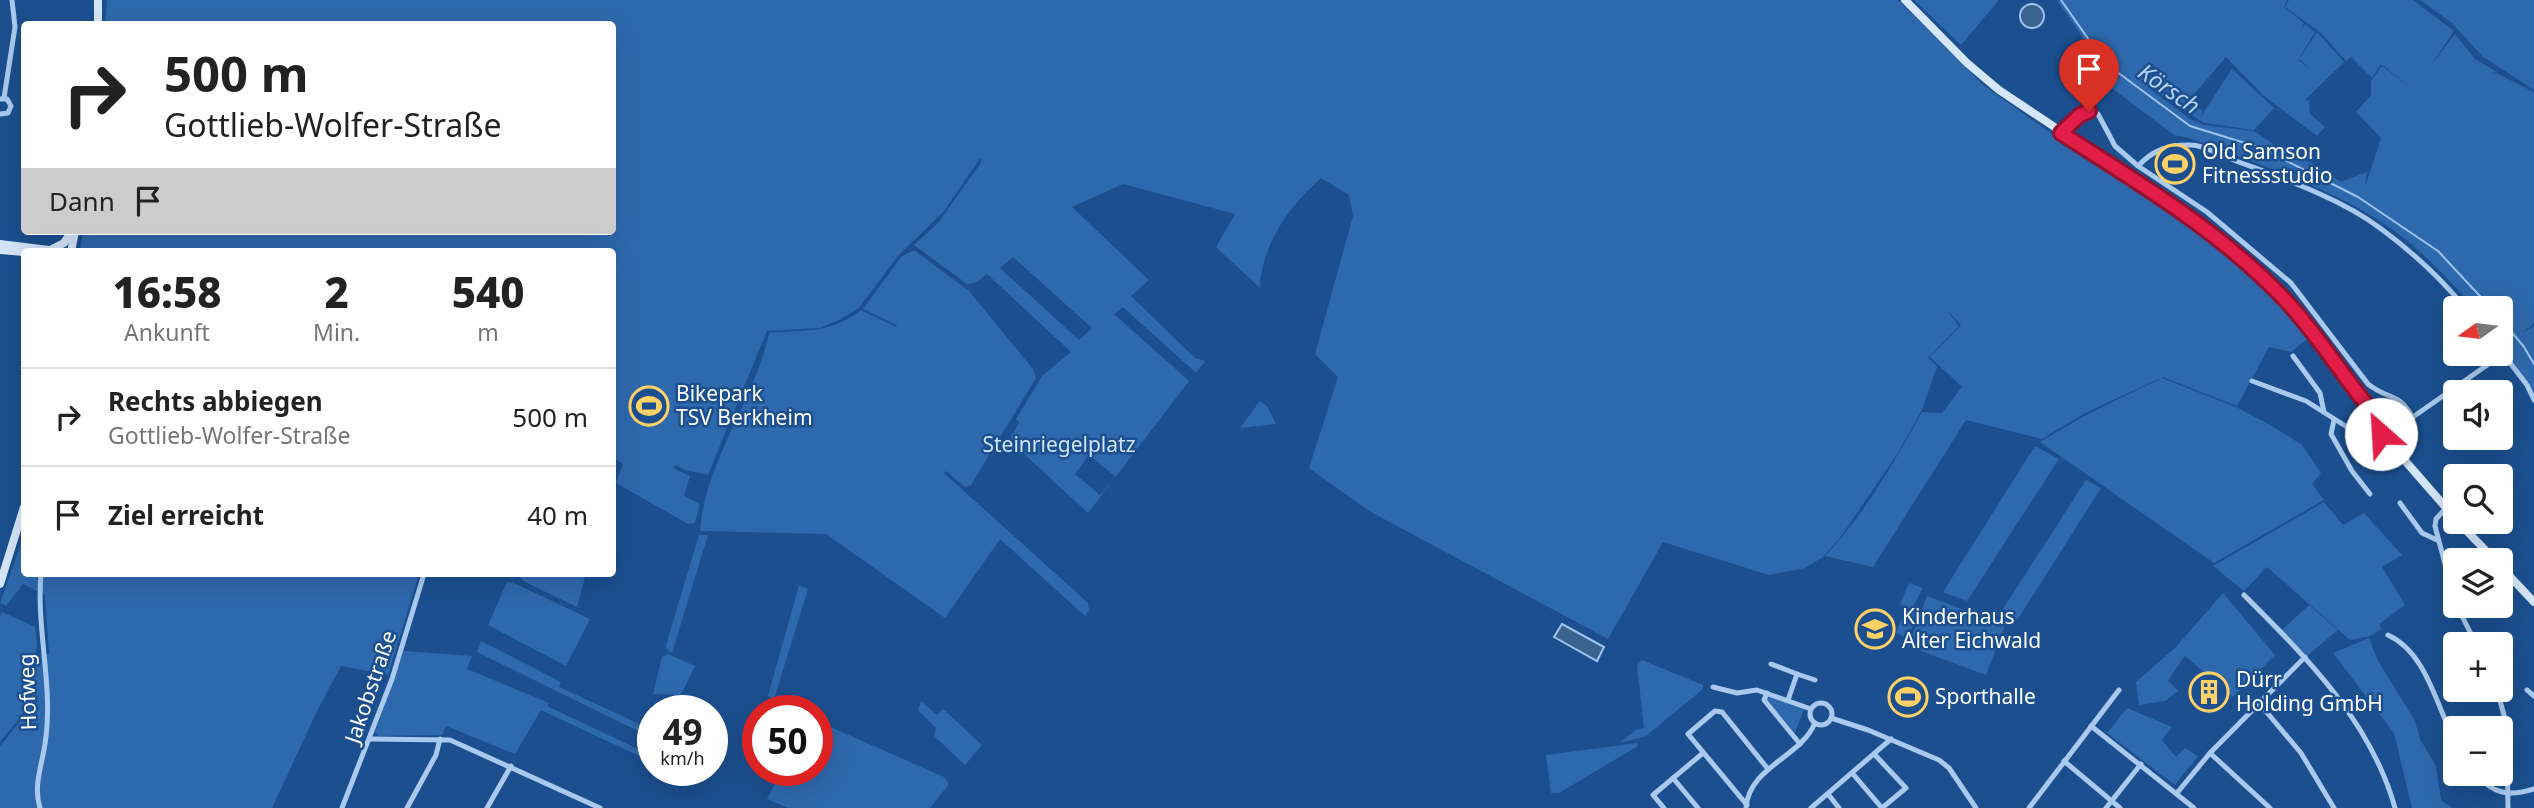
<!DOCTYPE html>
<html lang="de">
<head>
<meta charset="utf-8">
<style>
	:root { --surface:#fff; --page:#f6f6f6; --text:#222; --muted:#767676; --line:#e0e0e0 }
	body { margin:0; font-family:"Noto Sans",sans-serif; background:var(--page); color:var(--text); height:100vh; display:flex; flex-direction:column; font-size:26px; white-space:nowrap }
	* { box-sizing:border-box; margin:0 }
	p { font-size:23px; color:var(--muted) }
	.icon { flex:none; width:38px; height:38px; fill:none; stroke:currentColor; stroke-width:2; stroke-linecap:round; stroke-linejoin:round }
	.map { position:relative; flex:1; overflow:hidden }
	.details { position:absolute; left:21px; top:248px; width:595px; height:329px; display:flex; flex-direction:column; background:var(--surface); border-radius:7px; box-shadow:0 7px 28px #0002 }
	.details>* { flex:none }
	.hud { position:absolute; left:21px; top:21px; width:595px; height:214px; border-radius:7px; box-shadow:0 7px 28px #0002; background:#fff; color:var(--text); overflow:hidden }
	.needle { width:46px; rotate:256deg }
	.fabs { position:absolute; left:2443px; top:296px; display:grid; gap:14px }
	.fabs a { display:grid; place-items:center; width:70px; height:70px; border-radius:7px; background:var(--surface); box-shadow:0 7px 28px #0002; font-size:35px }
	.speed { position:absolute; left:637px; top:695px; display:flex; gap:14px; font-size:35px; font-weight:700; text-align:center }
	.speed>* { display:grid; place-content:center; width:91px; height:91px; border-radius:50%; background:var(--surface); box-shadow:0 7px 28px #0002; line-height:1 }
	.speed small { font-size:18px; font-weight:400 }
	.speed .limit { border:10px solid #d22; background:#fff; color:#111 }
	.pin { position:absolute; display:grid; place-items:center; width:60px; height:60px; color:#fff; margin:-72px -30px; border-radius:50% 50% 50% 0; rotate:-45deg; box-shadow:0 0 7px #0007 }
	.pin .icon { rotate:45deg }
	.me { position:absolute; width:77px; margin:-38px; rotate:334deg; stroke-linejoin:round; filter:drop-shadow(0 0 5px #0008) }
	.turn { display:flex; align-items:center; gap:24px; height:147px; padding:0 28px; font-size:32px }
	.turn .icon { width:91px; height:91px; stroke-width:2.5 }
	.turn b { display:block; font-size:49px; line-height:60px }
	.then { display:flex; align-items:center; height:66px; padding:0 28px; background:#0003; gap:14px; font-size:26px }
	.eta { display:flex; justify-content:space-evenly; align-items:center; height:119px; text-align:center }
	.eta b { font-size:42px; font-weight:800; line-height:49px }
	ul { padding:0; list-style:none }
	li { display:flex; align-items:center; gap:21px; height:98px; padding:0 28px; border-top:2px solid var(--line) }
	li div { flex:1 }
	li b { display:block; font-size:26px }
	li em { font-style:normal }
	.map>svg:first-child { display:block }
	.green { fill:#2e69ad; fill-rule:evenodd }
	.water { fill:#3c6290; stroke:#9cc4f0; stroke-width:2 }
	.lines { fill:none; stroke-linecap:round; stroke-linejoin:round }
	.stream { stroke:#9cc4f0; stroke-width:2 }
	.street { stroke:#a9c9ee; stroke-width:5 }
	.secondary { stroke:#d6e6fa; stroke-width:8 }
	.route-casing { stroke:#92132f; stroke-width:18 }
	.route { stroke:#e11d48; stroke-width:12 }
	.labels { text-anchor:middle; stroke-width:5; stroke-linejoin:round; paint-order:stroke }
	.poi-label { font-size:21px; fill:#fff; stroke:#1b4f8f; text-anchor:start }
	.park-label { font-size:21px; fill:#cfe3fa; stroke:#1b4f8f }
	.street-label { font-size:21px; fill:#fff; stroke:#1b4f8f }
	.water-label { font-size:23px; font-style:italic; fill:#b5d3f5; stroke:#1b4f8f }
</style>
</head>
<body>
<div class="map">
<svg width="2534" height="808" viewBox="0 0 2534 808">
	<rect width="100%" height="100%" fill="#1b4f8f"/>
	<g class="green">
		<path d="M 107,0 L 1898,0 L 1983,85 L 2062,141 L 2183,216 L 2272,291 L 2311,336 L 2291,352 L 2269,347 L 2237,406 L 2163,377 L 2085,413 L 2042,439 L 1966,420 L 1873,567 L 1825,556 C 1865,514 1894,462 1922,412 L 1942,413 L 1962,387 L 1930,357 L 1961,325 L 1946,309 L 1959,326 L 1928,358 L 1937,366 L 1922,410 L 1897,454 L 1840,538 L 1823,557 L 1805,568 L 1769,575 L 1663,542 L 1608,639 L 1369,511 L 1309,468 L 1338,377 L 1315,354 L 1353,216 L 1349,195 L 1321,178 C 1290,205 1261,245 1260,288 L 1216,247 L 1235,214 L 1123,184 L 1072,207 L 1149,280 L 1131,296 L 1133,298 L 1195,358 L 1205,361 L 1196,373 L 1123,307 L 1114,314 L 1189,381 L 1088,513 L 1009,440 L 1019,423 L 1016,419 L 1042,376 L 1071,352 L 987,274 L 975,283 L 967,284 L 914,245 L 938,223 L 980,164 L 982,159 L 980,159 L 944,211 L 898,256 L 859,308 L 839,320 L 820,328 L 767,331 L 708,475 L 685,470 L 676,465 L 673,468 L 690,476 L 684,496 L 700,504 L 695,523 L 688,524 L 616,483 L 623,464 L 613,458 L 612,252 L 80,252 L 83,231 L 612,231 L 612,24 L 105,24 ZM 1013,257 L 1092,328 L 1079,340 L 1000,268 ZM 1089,455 L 1116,477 L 1100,495 L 1075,474 Z"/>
		<polygon points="1914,0 1999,0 1961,45"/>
		<path d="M 2057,0 L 2287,0 L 2284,7 L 2304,23 L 2301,31 L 2305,24 L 2315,32 L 2298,60 L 2311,69 L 2299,59 L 2317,32 L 2344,62 L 2305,100 L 2309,101 L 2310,114 L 2325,127 L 2317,136 L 2264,96 L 2226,57 L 2191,98 L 2203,112 L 2200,118 L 2232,69 L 2274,108 L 2254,130 L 2204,123 L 2136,78 L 2190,119 L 2203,125 L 2254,131 L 2281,149 L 2312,163 L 2341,182 L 2367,172 L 2365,187 L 2381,138 L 2356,112 L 2371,95 L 2371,81 L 2382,66 L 2414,90 L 2381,64 L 2372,78 L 2351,57 L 2346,61 L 2321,33 L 2285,7 L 2289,0 L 2413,0 L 2454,31 L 2431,65 L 2455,34 L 2475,59 L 2497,72 L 2488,74 L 2496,73 L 2534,92 L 2534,323 L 2522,333 L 2534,326 L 2534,394 L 2501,344 L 2501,308 L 2474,308 C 2446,276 2416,244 2380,221 C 2322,184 2253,163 2189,138 L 2174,135 L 2084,67 L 2094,54 Z"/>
		<polygon points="2420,0 2534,0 2534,90 2482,56 2452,23"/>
		<path d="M 914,250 L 969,291 L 1033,369 L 1036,378 L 971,485 L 965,487 L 946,471 L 944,473 L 1088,603 L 1089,610 L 1085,616 L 1000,539 L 945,618 L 826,534 L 700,531 C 705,461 755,400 769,333 C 806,329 828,335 861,310 L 896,327 L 897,325 L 863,309 L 901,257 Z"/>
		<polygon points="2162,378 2238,408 2272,426 2302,445 2321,473 2312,484 2324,500 2214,563 2040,442 2086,415"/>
		<polygon points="1260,401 1267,406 1276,424 1240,428"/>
		<polygon points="2035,446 2059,459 1967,601 1943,592"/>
		<polygon points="2086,480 2101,488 2018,619 2001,612"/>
		<polygon points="2324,502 2343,525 2364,513 2402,555 2382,567 2405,605 2379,624 2382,629 2370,636 2350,640 2267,567 2244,591 2213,566"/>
		<polygon points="24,535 24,574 419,574 388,675 341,666 317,711 272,808 0,808 0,746 27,713 37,657 49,654 45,595 23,584 6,606 0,603"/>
		<polygon points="699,535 708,535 672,653 667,650 666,645"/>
		<polygon points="507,574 586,574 577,607 525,582 520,577"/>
		<polygon points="507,582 512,582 590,619 566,666 488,625"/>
		<polygon points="1909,583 1923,588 1911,610 1918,613 1908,638 1896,633 1906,608 1900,604"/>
		<polygon points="799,585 808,589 774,699 768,696"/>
		<polygon points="2223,593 2275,655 2233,697 2185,656 2168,680 2178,691 2165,701 2139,705 2136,682 2176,647"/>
		<polygon points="1927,596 2005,625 1986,675 1908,646"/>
		<polygon points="2309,605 2338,630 2307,656 2282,630"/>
		<polygon points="2,612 35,627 37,645 27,703 22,715 0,742 0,616"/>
		<polygon points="2369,638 2377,659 2415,721 2420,739 2436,766 2441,800 2452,808 2412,808 2394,733 2333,653"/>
		<polygon points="481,641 561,682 559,687 644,726 642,733 477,652"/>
		<polygon points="404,651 472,656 467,669 549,703 547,706 640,750 639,756 541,710 515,754 446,726 442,735 378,736 375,732"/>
		<polygon points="668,654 695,666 681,695 653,694 662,657"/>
		<polygon points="1642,660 1703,685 1703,689 1646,736 1619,743 1636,730 1644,728 1637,665"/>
		<polygon points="1768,696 1804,709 1795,733 1766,699"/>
		<polygon points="921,701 937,715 943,709 982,745 965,765 934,736 936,728 918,710"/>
		<polygon points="2127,708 2172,727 2162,740 2176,757 2185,748 2198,756 2175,785 2107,733"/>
		<polygon points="817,721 944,777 949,784 930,808 788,808 767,799 782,770 817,770"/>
		<polygon points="1637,743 1638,746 1559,793 1551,793 1546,755"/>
	</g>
	<g class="water">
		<circle cx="2032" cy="16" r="12"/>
		<polygon points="1562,624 1604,647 1597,661 1554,637"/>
	</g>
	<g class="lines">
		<g class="stream">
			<polyline points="2061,0 2105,63 2190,126 2261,148 2358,197 2438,251 2491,308"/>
			<polyline points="382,232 383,231"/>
			<polyline points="2501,319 2524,347 2534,364"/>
		</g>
		<g class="street">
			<polyline points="4,98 15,27 12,0"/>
			<polyline points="0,99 7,99 11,106 8,113 0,114"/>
			<path d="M 2062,132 L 2084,112 L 2098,114 L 2115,146 L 2138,166 L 2207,212 L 2291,283 L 2368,384 C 2389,401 2398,391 2413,418"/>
			<path d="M 2138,166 C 2153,150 2169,144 2191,145 C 2203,145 2218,154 2231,159 C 2278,177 2339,197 2380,228 C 2411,251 2441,278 2465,308"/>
			<polyline points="2501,351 2527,385 2534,400"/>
			<polyline points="2293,356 2320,393 2324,412"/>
			<polyline points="2252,381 2306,401 2366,439 2374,441 2382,437"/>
			<polyline points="2334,420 2331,434 2352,471 2370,494"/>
			<polyline points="2400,426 2503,354"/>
			<polyline points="2400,503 2422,533 2437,540"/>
			<polyline points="2446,508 2436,519 2435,526 2455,602"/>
			<path d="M 2244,595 C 2306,657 2371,721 2395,808"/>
			<polyline points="2457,606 2476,644"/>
			<path d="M 2388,635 C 2427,653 2436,706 2455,741"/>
			<polyline points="1771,664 1797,674 1788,700"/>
			<polyline points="1797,674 1815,680"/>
			<polyline points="1713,687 1737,693 1757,690 1811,709"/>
			<polyline points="2497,690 2507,726 2508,808"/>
			<polyline points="2527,690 2534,696"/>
			<polyline points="1767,693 1764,700 1800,744"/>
			<polyline points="2259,703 2301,753 2334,808"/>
			<circle cx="1821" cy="714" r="11"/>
			<polyline points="1831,718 1868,730 1939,760 1949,768 1976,808"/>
			<polyline points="2091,726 2194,808"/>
			<polyline points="370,739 450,740 600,808"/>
			<polyline points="2210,753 2270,808"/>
			<polyline points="1875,755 1906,788 1882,808"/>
			<polyline points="2064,761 2120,808"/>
			<polyline points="1853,774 1882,808"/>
			<path d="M 2476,774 C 2493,794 2509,797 2534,789"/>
			<polyline points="1673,778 1698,808"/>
			<polyline points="2177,793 2210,753 2305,657"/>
			<polyline points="1828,794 1839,808"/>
			<polyline points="1747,805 1688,734 1715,711 1722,712 1768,769"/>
			<path d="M 1746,807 C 1750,766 1800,758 1815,723"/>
			<path d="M 40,808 C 33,786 42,765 45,744 C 54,687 36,631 41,574"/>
			<polyline points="342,808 392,679 424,574"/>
			<polyline points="407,808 436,755 440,739"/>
			<polyline points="487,808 511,766"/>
			<polyline points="1664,808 1653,795 1703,753"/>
			<polyline points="1811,808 1891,739"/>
			<polyline points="2029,808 2119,690"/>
			<polyline points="2106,808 2141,764"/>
		</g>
		<g class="secondary">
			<polyline points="98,0 98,24"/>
			<polyline points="1905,0 1967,63 1999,90 2182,212 2230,248 2289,304 2383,424"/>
			<polyline points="0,244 65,252"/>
			<polyline points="52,249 64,243 72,231"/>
			<polyline points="0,250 24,252"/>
			<polyline points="71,252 75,231"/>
			<polyline points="2383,424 2392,421 2400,426 2401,434 2394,441"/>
			<polyline points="2383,424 2381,436 2387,441 2394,441"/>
			<polyline points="2394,441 2407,463 2455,518"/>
			<polyline points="2458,522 2495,560"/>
			<polyline points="2501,567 2534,602"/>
			<polyline points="0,584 24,507"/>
		</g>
	</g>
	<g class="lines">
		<g class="route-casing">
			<path id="route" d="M 2089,111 L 2080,115 L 2061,133 C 2140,184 2222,232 2287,302 C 2323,340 2348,386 2383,424 L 2381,434"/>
		</g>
		<use href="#route" class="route"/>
	</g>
	<defs>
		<g id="stadium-ring" transform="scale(2.0125)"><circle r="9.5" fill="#1b4f8f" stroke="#ffd166" stroke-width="1.5"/><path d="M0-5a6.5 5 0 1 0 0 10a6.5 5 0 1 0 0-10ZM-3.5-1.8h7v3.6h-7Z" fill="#ffd166"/></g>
		<g id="school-ring" transform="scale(2.0125)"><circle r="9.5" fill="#1b4f8f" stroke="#ffd166" stroke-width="1.5"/><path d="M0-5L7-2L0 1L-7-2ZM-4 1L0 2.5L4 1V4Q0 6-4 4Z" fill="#ffd166"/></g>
		<g id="building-ring" transform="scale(2.0125)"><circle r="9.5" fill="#1b4f8f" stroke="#ffd166" stroke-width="1.5"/><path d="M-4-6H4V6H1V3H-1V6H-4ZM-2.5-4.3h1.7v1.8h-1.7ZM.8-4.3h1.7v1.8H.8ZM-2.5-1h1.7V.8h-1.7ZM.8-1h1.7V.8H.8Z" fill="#ffd166"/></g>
	</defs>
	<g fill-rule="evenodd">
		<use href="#stadium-ring" x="2175" y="164"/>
		<use href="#stadium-ring" x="649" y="406"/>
		<use href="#school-ring" x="1875" y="629"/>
		<use href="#building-ring" x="2209" y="692"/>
		<use href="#stadium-ring" x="1908" y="697"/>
	</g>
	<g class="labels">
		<g class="poi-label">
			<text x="2202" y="159">Old Samson<tspan x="2202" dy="24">Fitnessstudio</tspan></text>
			<text x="676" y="401">Bikepark<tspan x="676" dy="24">TSV Berkheim</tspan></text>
			<text x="1902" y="624">Kinderhaus<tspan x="1902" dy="24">Alter Eichwald</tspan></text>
			<text x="2236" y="687">Dürr<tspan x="2236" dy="24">Holding GmbH</tspan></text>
			<text x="1935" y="704">Sporthalle</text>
		</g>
		<g class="park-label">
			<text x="1059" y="452">Steinriegelplatz</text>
		</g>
		<g class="street-label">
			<text transform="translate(371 687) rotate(-71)" y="7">Jakobstraße</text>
			<text transform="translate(28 692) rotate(-92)" y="7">Hofweg</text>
		</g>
		<g class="water-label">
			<text transform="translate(2169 89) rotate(35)" y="8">Körsch</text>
		</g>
	</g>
</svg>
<div class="fabs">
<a><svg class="needle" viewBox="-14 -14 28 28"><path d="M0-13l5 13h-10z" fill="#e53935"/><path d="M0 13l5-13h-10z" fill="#767676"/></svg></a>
<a><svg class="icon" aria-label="sound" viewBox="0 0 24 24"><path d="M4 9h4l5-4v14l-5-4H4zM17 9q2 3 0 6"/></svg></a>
<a><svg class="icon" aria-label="search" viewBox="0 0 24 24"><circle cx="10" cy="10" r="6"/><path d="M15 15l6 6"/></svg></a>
<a><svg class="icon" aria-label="layers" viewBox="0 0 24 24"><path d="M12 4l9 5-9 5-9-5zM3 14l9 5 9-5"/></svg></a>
<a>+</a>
<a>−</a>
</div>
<div class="speed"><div>49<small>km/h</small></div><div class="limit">50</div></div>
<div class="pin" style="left:2089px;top:111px;background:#d93025"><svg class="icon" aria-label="arrive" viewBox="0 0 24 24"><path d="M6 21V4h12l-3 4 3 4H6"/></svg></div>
<svg class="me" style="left:2381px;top:434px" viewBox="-20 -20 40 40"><circle r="19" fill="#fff"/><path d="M0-13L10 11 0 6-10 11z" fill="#e11d48"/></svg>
<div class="hud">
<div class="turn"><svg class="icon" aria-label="right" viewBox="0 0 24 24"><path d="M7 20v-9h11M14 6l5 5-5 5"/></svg><div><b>500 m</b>Gottlieb-Wolfer-Straße</div></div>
<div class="then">Dann<svg class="icon" aria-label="arrive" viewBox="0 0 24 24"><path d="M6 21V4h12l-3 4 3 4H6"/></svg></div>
</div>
<section class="details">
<div class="eta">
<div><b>16:58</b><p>Ankunft</p></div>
<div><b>2</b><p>Min.</p></div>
<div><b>540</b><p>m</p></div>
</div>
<ul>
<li><svg class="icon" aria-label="right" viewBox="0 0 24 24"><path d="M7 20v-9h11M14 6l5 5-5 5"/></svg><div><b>Rechts abbiegen</b><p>Gottlieb-Wolfer-Straße</p></div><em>500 m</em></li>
<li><svg class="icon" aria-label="arrive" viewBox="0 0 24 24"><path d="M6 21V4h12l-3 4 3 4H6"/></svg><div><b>Ziel erreicht</b></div><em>40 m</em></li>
</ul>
</section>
</div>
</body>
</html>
